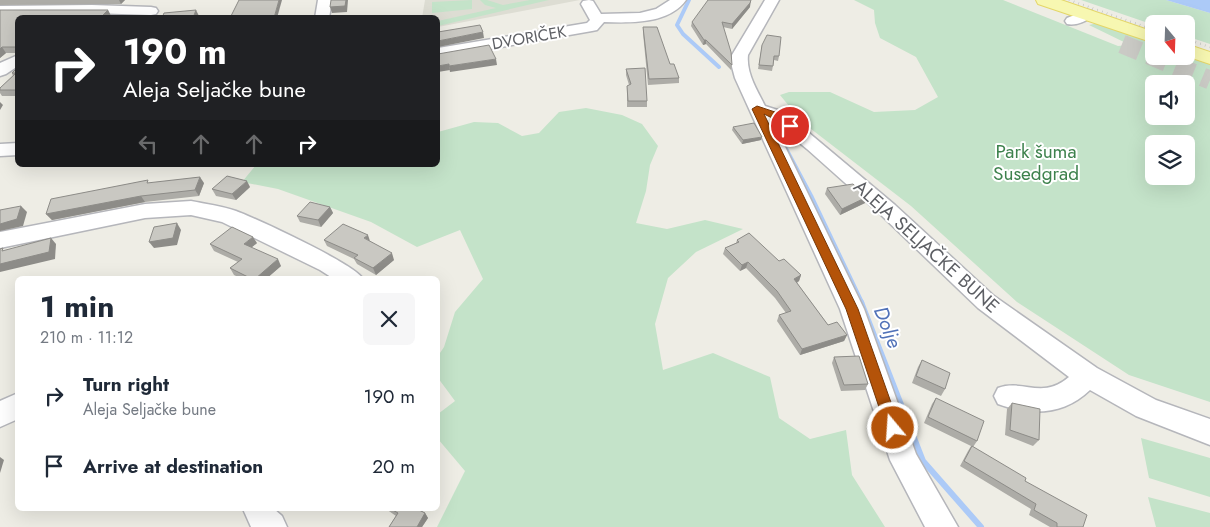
<!DOCTYPE html>
<html lang="en">
<head>
<meta charset="utf-8">
<style>
	:root { --surface:#fff; --page:#f6f6f7; --text:#1f2937; --muted:#747a83 }
	body { margin:0; font-family:Jost,sans-serif; background:var(--page); color:var(--text); height:100vh; display:flex; flex-direction:column; font-size:19px; white-space:nowrap }
	* { box-sizing:border-box; margin:0 }
	p { font-size:16px; color:var(--muted) }
	.icon { flex:none; width:28px; height:28px; fill:none; stroke:currentColor; stroke-width:2; stroke-linecap:round; stroke-linejoin:round }
	.map { position:relative; flex:1; overflow:hidden }
	.side { position:absolute; left:15px; top:276px; width:425px; height:235px; display:flex; flex-direction:column; background:var(--surface); border-radius:8px; box-shadow:0 5px 20px #0002 }
	.side>* { flex:none }
	.guide { position:absolute; left:15px; top:15px; width:425px; height:152px; border-radius:8px; box-shadow:0 5px 20px #0002; background:#202124; color:#fff; overflow:hidden }
	.needle { width:32px; rotate:161deg }
	.tools { position:absolute; left:1145px; top:15px; display:grid; gap:10px }
	.tools a { display:grid; place-items:center; width:50px; height:50px; border-radius:8px; background:var(--surface); box-shadow:0 5px 20px #0002; font-size:25px }
	.pin { position:absolute; display:grid; place-items:center; width:42px; height:42px; color:#fff; margin:-21px; border:2px solid #fff; border-radius:50%; box-shadow:0 1px 5px #0007 }
	.me { position:absolute; width:55px; margin:-28px; rotate:342deg; stroke-linejoin:round; filter:drop-shadow(0 0 4px #0008) }
	.turn { display:flex; align-items:center; gap:18px; height:105px; padding:0 25px; font-size:22px }
	.turn .icon { width:65px; height:65px; stroke-width:2.5 }
	.turn b { display:block; font-size:35px; line-height:42px }
	.lanes { display:flex; align-items:center; height:48px; padding:0 25px; background:#0003; justify-content:center; gap:25px; direction:ltr }
	.lanes .off { opacity:.35 }
	.round { display:grid; place-items:center; flex:none; width:52px; height:52px; border-radius:8px; background:var(--page) }
	.summary { display:flex; align-items:center; justify-content:space-between; height:85px; padding:0 25px }
	h1 { font-size:30px; font-weight:700; line-height:38px }
	ul { padding:0; list-style:none }
	li { display:flex; align-items:center; gap:15px; height:70px; padding:0 25px }
	li div { flex:1 }
	li b { display:block; font-size:19px }
	li em { font-style:normal }
	.map>svg:first-child { display:block }
	.education { fill:#ddddd3 }
	.green { fill:#c4e3c9; fill-rule:evenodd }
	.water { fill:#accaf7 }
	.lines { fill:none; stroke-linecap:round; stroke-linejoin:round }
	.stream-far2 { stroke:#accaf7; stroke-width:4 }
	.stream-far1 { stroke:#accaf7; stroke-width:4.5 }
	.stream { stroke:#accaf7; stroke-width:6 }
	.major-tunnel { stroke:#cacac5; stroke-width:19; stroke-dasharray:19 10; stroke-linecap:butt }
	.minor-casing { stroke:#b5b6bb; stroke-width:3 }
	.major-casing { stroke:#e4d668; stroke-width:2 }
	.minor { fill:#fff; fill-rule:evenodd }
	.major { fill:#f7f7b1; fill-rule:evenodd }
	.rail { stroke:#b5b6b6; stroke-width:2.5; stroke-dasharray:0.5 4.5; stroke-linecap:butt }
	.wall { fill:#adaca7 }
	.shaded-wall { fill:#8d8c88 }
	.building { fill:#c9c8c2; stroke:#8d8c88 }
	.route { fill:#b45309; stroke:#753606 }
	.labels { text-anchor:middle; stroke-width:4; stroke-linejoin:round; paint-order:stroke }
	.far-street-label { font-size:16px; fill:#5d5f64; stroke:#fff }
	.park-label { font-size:19px; fill:#3e824d; stroke:#fff }
	.street-label { font-size:19px; fill:#5d5f64; stroke:#fff }
	.water-label { font-size:20px; font-style:italic; fill:#5172b8; stroke:#fff }
</style>
</head>
<body>
<div class="map">
<svg width="1210" height="527" viewBox="0 0 1210 527">
	<rect width="100%" height="100%" fill="#eeede5"/>
	<polygon class="education" points="425,0 580,0 438,27 438,18 422,18"/>
	<g class="green">
		<polygon points="472,0 472,9 432,13 432,2"/>
		<polygon points="480,0 487,0 503,5 530,0 549,0 438,26 438,21 496,8 485,5"/>
		<path d="M 854,0 L 1003,0 L 1118,46 L 1130,45 L 1089,25 L 1102,22 L 1154,41 L 1154,56 L 1186,56 L 1186,52 L 1210,61 L 1210,402 L 1129,375 L 1017,302 L 911,206 L 802,122 L 780,95 L 789,92 L 830,92 L 874,112 L 915,110 L 938,97 L 916,57 L 880,38 L 875,23 L 874,10 ZM 1154,84 L 1186,84 L 1186,116 L 1154,116 ZM 1154,144 L 1186,144 L 1186,176 L 1154,176 Z"/>
		<polygon points="1081,0 1166,0 1210,13 1210,44 1186,36 1186,24 1154,25"/>
		<polygon points="586,108 622,115 642,124 658,146 650,165 646,191 636,223 667,229 705,220 743,229 696,252 668,278 655,324 663,370 713,353 770,377 779,418 810,439 846,430 852,475 885,527 437,527 465,471 438,439 438,414 455,401 438,378 438,356 444,347 455,312 483,279 460,230 417,247 371,222 278,189 242,182 256,165 438,165 438,132 474,122 498,123 522,136 539,133 559,112"/>
		<polygon points="1141,438 1210,458 1210,497 1149,478"/>
		<polygon points="1148,497 1210,513 1210,527 1156,527"/>
	</g>
	<polygon class="water" points="1166,0 1210,0 1210,13"/>
	<g class="lines">
		<polyline class="stream-far2" points="689,0 677,25 683,34 719,67"/>
		<polyline class="stream-far1" points="786,149 811,196 862,303"/>
		<polyline class="stream" points="861,302 923,461 981,527"/>
		<polyline class="major-tunnel" points="1122,44 1210,80"/>
		<g class="minor-casing">
			<g id="minor">
				<polygon points="318,0 332,0 329,18 315,18"/>
				<path d="M 589,0 L 593,1 L 601,14 L 640,13 L 656,9 L 670,0 L 686,0 C 669,24 631,23 604,22 L 597,30 L 592,31 L 438,58 L 438,48 L 587,23 L 590,20 L 581,4 L 583,1 Z"/>
				<path d="M 765,0 L 779,0 L 748,55 C 746,73 757,90 765,106 L 784,112 L 895,205 L 994,296 L 1097,368 L 1156,400 L 1210,419 L 1210,445 L 1136,416 L 1090,390 C 1064,415 1031,416 998,404 L 994,396 L 998,388 C 1024,379 1042,400 1069,377 L 978,308 L 881,215 L 807,149 L 772,120 L 864,309 L 916,454 L 958,527 L 925,527 L 890,460 L 840,309 L 735,78 L 731,63 L 732,55 Z"/>
				<polygon points="92,5 151,7 156,8 158,11 156,14 151,15 92,13 0,14 0,6"/>
				<path d="M 1087,10 L 1092,11 L 1094,14 C 1088,21 1076,26 1067,24 L 1065,21 L 1067,18 Z"/>
				<polygon points="18,55 18,66 6,74 0,76 0,63"/>
				<polygon points="18,143 18,155 0,156 0,144"/>
				<path d="M 191,201 C 206,204 222,206 236,211 C 257,219 355,264 363,279 L 334,279 L 320,270 L 222,222 L 191,215 L 145,218 L 0,248 L 0,232 L 145,204 Z"/>
				<polygon points="18,393 18,419 0,427 0,401"/>
				<polygon points="243,509 274,509 282,516 287,527 251,527"/>
			</g>
		</g>
		<g class="major-casing">
			<g id="major">
				<polygon points="1036,0 1061,0 1154,32 1154,43 1038,4"/>
				<polygon points="1186,44 1210,52 1210,64 1186,56"/>
			</g>
		</g>
		<use href="#minor" class="minor"/>
		<use href="#major" class="major"/>
		<g class="rail">
			<polyline points="1069,0 1154,30"/>
			<polyline points="1186,39 1210,47"/>
		</g>
	</g>
	<g class="wall">
		<polygon points="0,0 125,0 121,4 0,5"/>
		<polygon points="750,7 732,29 723,27 732,65 731,70 706,44 703,45 691,26 692,22"/>
		<polygon points="0,10 108,10 111,16 109,18 18,18 18,53 6,53 0,58"/>
		<polygon points="643,27 679,78 679,83 648,85 643,33"/>
		<polygon points="762,45 779,56 778,61 774,60 772,71 758,69"/>
		<polygon points="18,67 18,96 2,96 0,93 0,88 13,76 12,73"/>
		<polygon points="626,69 647,101 647,107 627,107 627,86 629,85 626,75"/>
		<polygon points="733,127 761,140 742,144 732,130"/>
		<polygon points="150,183 204,183 199,196 145,202 52,220 46,214"/>
		<polygon points="250,187 236,200 216,196 212,189"/>
		<polygon points="827,188 867,197 865,203 840,215 825,194"/>
		<polygon points="330,207 333,213 321,227 300,222 297,216"/>
		<polygon points="324,240 370,241 394,260 376,275 357,264 354,259 327,246"/>
		<polygon points="737,240 779,261 801,275 799,281 797,283 828,325 847,335 844,341 800,355 777,321 779,315 786,313 775,298 746,268 740,271 723,254 725,248 736,243"/>
		<polygon points="257,243 251,248 281,266 266,279 242,279 234,275 230,268 238,262 214,251 210,244"/>
		<polygon points="834,357 868,384 865,390 841,391 832,363"/>
		<polygon points="922,360 945,389 941,396 912,383 918,367"/>
		<polygon points="936,398 977,441 973,447 1025,481 1083,527 1050,527 1029,515 1031,509 960,466 968,451 971,446 924,423 932,404"/>
		<polygon points="1012,403 1039,440 1033,446 1005,435 1007,409"/>
		<polygon points="386,509 417,509 425,513 428,518 422,527 389,527 396,516"/>
	</g>
	<g class="shaded-wall">
		<polygon points="119,0 125,0 121,4"/>
		<polygon points="279,0 282,0 277,18 274,18"/>
		<polygon points="346,0 348,0 347,12 332,13 330,7"/>
		<polygon points="751,0 750,7 732,29 732,24"/>
		<polygon points="108,10 111,16 109,18 100,18"/>
		<polygon points="196,10 199,16 198,18 193,18"/>
		<polygon points="483,32 484,38 438,47 438,41"/>
		<polygon points="704,40 706,40 706,44 703,45"/>
		<polygon points="2,47 6,53 0,58 0,49"/>
		<polygon points="496,59 497,65 450,72 449,66"/>
		<polygon points="449,64 450,70 438,72 438,66"/>
		<polygon points="0,102 3,105 0,110"/>
		<polygon points="762,137 761,140 742,144 743,140"/>
		<polygon points="200,177 204,183 199,196 195,190"/>
		<polygon points="247,181 250,187 236,200 232,194"/>
		<polygon points="141,196 145,202 52,220 46,214"/>
		<polygon points="867,197 865,203 840,215 842,209"/>
		<polygon points="21,206 27,212 23,226 0,231 0,224"/>
		<polygon points="330,207 333,213 321,227 318,220"/>
		<polygon points="177,223 181,230 177,245 154,248 149,242"/>
		<polygon points="368,235 370,241 364,238"/>
		<polygon points="253,237 257,243 247,251 244,244"/>
		<polygon points="51,238 56,244 55,259 0,272 0,264"/>
		<polygon points="392,253 394,260 376,275 373,268"/>
		<polygon points="278,259 281,266 266,279 255,279"/>
		<polygon points="748,262 746,268 740,271 742,265"/>
		<polygon points="801,275 799,281 792,285 794,279"/>
		<polygon points="847,335 844,341 800,355 802,349"/>
		<polygon points="0,457 4,460 0,473"/>
		<polygon points="425,513 428,518 422,527 417,527"/>
	</g>
	<g class="building">
		<polygon points="239,0 279,0 274,18 230,18"/>
		<polygon points="331,0 346,0 345,6 330,7"/>
		<polygon points="708,0 751,0 750,3 732,24 722,22 731,52 732,65 706,40 704,40 692,22"/>
		<polygon points="0,10 108,10 100,18 18,18 18,47 2,47 0,49"/>
		<polygon points="196,10 193,18 162,18 164,13"/>
		<polygon points="480,25 483,32 438,41 438,32"/>
		<polygon points="643,27 657,27 670,64 674,64 679,78 649,79"/>
		<polygon points="767,35 781,37 779,56 774,56 773,66 759,65 762,45"/>
		<polygon points="489,45 496,59 449,66 449,64 438,66 438,54"/>
		<polygon points="18,67 18,90 0,90 0,88 16,73 12,73"/>
		<polygon points="645,68 647,101 628,101 627,86 631,84 626,69"/>
		<polygon points="754,123 762,137 743,140 733,127"/>
		<polygon points="227,176 247,181 232,194 212,189"/>
		<polygon points="200,177 195,190 141,196 46,214 51,199 148,180 147,183"/>
		<polygon points="853,184 867,197 842,209 827,188"/>
		<polygon points="310,202 330,207 318,220 297,216"/>
		<polygon points="21,206 17,219 0,224 0,210"/>
		<polygon points="177,223 173,238 149,242 154,227"/>
		<polygon points="343,224 368,235 364,238 392,253 373,268 354,258 358,255 324,240"/>
		<polygon points="232,227 253,237 244,244 278,259 255,279 252,279 230,268 242,259 210,244"/>
		<polygon points="749,233 779,261 784,259 801,275 794,279 828,325 837,322 847,335 802,349 779,315 791,311 777,291 748,262 742,265 725,248 739,242 737,240"/>
		<polygon points="51,238 49,252 0,264 0,249 3,248 2,251"/>
		<polygon points="859,356 868,384 844,385 834,357"/>
		<polygon points="922,360 950,373 945,389 916,376"/>
		<polygon points="936,398 984,421 977,441 928,417"/>
		<polygon points="1012,403 1040,409 1039,440 1010,430"/>
		<polygon points="972,446 1026,478 1025,481 1087,515 1083,527 1057,527 1057,523 1034,510 1036,504 964,461"/>
		<polygon points="391,509 417,509 425,513 417,527 389,527 398,513"/>
	</g>
	<path class="route" d="M 757,106 L 781,114 L 795,126 L 790,128 C 781,125 774,118 764,114 L 858,309 L 900,428 L 898,432 L 893,434 L 888,432 L 886,428 L 846,309 L 752,109 Z"/>
	<g class="labels">
		<g class="far-street-label">
			<text transform="translate(529 37) rotate(-10)" y="6">DVORIČEK</text>
		</g>
		<g class="park-label">
			<text x="1036" y="158">Park šuma<tspan x="1036" dy="22">Susedgrad</tspan></text>
		</g>
		<g class="street-label">
			<text transform="translate(927 246) rotate(42)" y="7">ALEJA SELJAČKE BUNE</text>
		</g>
		<g class="water-label">
			<text transform="translate(888 327) rotate(68)" y="7">Dolje</text>
		</g>
	</g>
</svg>
<div class="tools">
<a><svg class="needle" viewBox="-14 -14 28 28"><path d="M0-13l5 13h-10z" fill="#e53935"/><path d="M0 13l5-13h-10z" fill="#747a83"/></svg></a>
<a><svg class="icon" aria-label="sound" viewBox="0 0 24 24"><path d="M4 9h4l5-4v14l-5-4H4zM17 9q2 3 0 6"/></svg></a>
<a><svg class="icon" aria-label="layers" viewBox="0 0 24 24"><path d="M12 4l9 5-9 5-9-5zM3 14l9 5 9-5"/></svg></a>
</div>
<div class="pin" style="left:790px;top:126px;background:#d93025"><svg class="icon" aria-label="arrive" viewBox="0 0 24 24"><path d="M6 21V4h12l-3 4 3 4H6"/></svg></div>
<svg class="me" style="left:893px;top:428px" viewBox="-20 -20 40 40"><circle r="17" fill="#b45309" stroke="#fff" stroke-width="3"/><path d="M0-11L8 9 0 5-8 9z" fill="#fff"/></svg>
<div class="guide">
<div class="turn"><svg class="icon" aria-label="right" viewBox="0 0 24 24"><path d="M7 20v-9h11M14 6l5 5-5 5"/></svg><div><b>190 m</b>Aleja Seljačke bune</div></div>
<div class="lanes"><svg class="icon off" aria-label="left" viewBox="0 0 24 24"><path d="M17 20v-9H6M10 6l-5 5 5 5"/></svg><svg class="icon off" aria-label="ahead" viewBox="0 0 24 24"><path d="M12 20V5M6 11l6-6 6 6"/></svg><svg class="icon off" aria-label="ahead" viewBox="0 0 24 24"><path d="M12 20V5M6 11l6-6 6 6"/></svg><svg class="icon" aria-label="right" viewBox="0 0 24 24"><path d="M7 20v-9h11M14 6l5 5-5 5"/></svg></div>
</div>
<section class="side">
<div class="summary"><div><h1>1 min</h1><p>210 m · 11:12</p></div><a class="round"><svg class="icon" aria-label="close" viewBox="0 0 24 24"><path d="M6 6l12 12M18 6L6 18"/></svg></a></div>
<ul>
<li><svg class="icon" aria-label="right" viewBox="0 0 24 24"><path d="M7 20v-9h11M14 6l5 5-5 5"/></svg><div><b>Turn right</b><p>Aleja Seljačke bune</p></div><em>190 m</em></li>
<li><svg class="icon" aria-label="arrive" viewBox="0 0 24 24"><path d="M6 21V4h12l-3 4 3 4H6"/></svg><div><b>Arrive at destination</b></div><em>20 m</em></li>
</ul>
</section>
</div>
</body>
</html>
